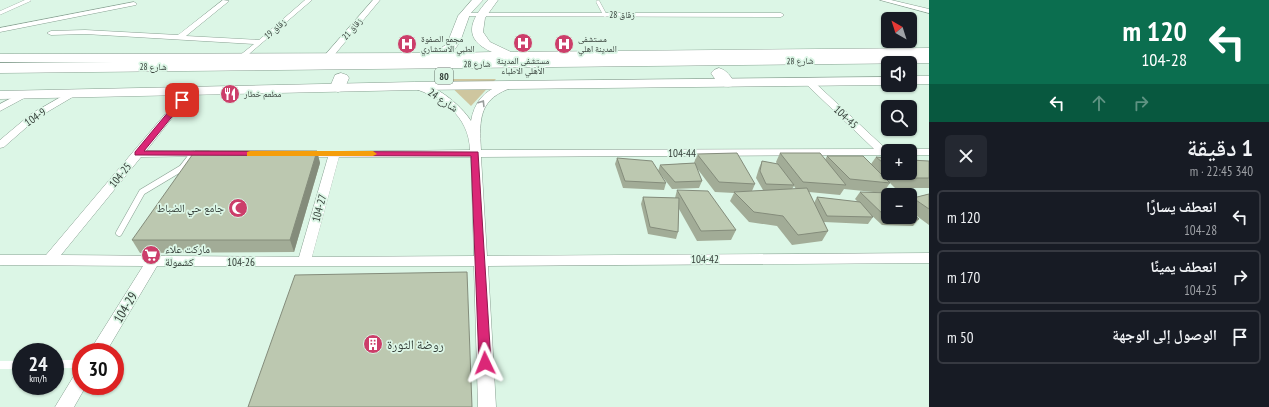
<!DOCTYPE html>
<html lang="ar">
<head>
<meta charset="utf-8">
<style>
	:root { --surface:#171b24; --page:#242831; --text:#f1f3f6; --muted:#9ea1a6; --line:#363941 }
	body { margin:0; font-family:"PT Sans Narrow","Noto Naskh Arabic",sans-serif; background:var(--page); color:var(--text); direction:rtl; height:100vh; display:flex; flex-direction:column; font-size:15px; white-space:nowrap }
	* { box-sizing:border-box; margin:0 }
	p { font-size:13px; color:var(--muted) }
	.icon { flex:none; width:22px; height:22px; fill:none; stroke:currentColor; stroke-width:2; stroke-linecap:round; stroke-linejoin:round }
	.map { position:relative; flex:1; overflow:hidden; direction:ltr }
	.details { display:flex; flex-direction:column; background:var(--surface); width:340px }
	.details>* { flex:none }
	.guide { background:#0b6e4f; color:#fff; overflow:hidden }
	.needle { width:26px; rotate:321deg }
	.fabs { position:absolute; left:881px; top:12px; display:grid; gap:8px }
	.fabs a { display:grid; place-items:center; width:36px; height:36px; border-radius:6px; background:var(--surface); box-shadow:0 1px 3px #0004; font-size:20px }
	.speed { position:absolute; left:12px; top:343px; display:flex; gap:8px; font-size:20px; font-weight:700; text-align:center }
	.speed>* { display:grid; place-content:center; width:52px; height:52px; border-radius:50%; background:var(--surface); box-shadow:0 1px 3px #0004; line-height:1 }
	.speed small { font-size:10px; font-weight:400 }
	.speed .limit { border:6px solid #d22; background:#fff; color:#111 }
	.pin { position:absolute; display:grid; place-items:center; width:34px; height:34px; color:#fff; margin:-17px; border-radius:8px; box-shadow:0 2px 6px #0006 }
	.me { position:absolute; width:44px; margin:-22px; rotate:358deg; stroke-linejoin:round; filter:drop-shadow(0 0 3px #0008) }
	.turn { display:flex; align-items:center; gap:14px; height:84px; padding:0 16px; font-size:18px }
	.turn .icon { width:52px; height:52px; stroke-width:2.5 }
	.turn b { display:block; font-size:28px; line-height:34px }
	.lanes { display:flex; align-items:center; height:38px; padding:0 16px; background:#0003; justify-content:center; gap:20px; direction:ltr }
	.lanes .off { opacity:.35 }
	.round { display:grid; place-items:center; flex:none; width:42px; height:42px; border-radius:6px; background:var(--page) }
	.summary { display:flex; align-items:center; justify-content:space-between; height:68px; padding:0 16px }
	h1 { font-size:24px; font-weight:600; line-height:30px }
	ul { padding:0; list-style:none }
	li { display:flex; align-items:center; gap:12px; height:54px; margin:0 8px 6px; padding:0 8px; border:2px solid var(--line); border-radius:6px }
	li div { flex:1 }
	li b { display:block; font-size:15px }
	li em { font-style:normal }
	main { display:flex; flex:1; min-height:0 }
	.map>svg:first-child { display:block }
	.green { fill:#cec69f }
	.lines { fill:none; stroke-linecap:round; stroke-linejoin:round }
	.lane-far2-casing { stroke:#88a192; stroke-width:4 }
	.lane-far1-casing { stroke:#88a192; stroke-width:7 }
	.lane-casing { stroke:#88a192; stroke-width:8 }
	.street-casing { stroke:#88a192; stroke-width:1 }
	.secondary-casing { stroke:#88a192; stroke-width:1 }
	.highway-casing { stroke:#88a192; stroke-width:1 }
	.lane-far2 { stroke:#fff; stroke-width:3.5 }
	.lane-far1 { stroke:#fff; stroke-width:6 }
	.lane { stroke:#fff; stroke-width:8 }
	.street { fill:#fff; fill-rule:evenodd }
	.secondary { fill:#fff; fill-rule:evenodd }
	.highway { fill:#fff; fill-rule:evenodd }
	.wall { fill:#a2ac97; fill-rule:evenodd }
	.shaded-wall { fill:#848c7b }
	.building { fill:#bcc8b0; stroke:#848c7b }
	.oneway { stroke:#9a9e9c }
	.route { fill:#db2777; stroke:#8e194d }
	.slow { fill:#f59e0b }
	.labels { text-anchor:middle; stroke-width:3.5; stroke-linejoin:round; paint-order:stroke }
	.far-street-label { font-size:9px; fill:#343e38; stroke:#dcf6e6 }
	.far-poi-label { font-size:9px; fill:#343e38; stroke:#dcf6e6; text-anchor:start }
	.shield { fill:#dcf6e6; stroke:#66756c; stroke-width:1 }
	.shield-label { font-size:10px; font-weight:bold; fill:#343e38 }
	.street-label { font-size:11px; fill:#343e38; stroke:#dcf6e6 }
	.poi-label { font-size:11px; fill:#343e38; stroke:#dcf6e6; text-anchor:end }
	.near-street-label { font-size:13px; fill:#343e38; stroke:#dcf6e6 }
	.near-poi-label { font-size:13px; fill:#343e38; stroke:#dcf6e6; text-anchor:start }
</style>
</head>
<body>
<main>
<section class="details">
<div class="guide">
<div class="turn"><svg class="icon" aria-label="left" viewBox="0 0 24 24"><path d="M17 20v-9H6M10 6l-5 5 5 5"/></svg><div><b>120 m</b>104-28</div></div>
<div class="lanes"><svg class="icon" aria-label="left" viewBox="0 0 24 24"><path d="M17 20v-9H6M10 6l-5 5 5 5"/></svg><svg class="icon off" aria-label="ahead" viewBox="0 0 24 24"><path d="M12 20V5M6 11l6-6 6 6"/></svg><svg class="icon off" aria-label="right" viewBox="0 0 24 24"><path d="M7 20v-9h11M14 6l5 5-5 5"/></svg></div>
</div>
<div class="summary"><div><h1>1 دقيقة</h1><p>340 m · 22:45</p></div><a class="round"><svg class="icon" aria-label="close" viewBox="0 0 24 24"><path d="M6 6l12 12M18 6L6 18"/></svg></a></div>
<ul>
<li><svg class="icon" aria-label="left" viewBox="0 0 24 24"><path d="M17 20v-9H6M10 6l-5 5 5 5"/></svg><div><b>انعطف يسارًا</b><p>104-28</p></div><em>120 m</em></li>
<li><svg class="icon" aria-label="right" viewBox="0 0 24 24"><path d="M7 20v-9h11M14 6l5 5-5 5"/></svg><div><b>انعطف يمينًا</b><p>104-25</p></div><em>170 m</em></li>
<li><svg class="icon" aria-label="arrive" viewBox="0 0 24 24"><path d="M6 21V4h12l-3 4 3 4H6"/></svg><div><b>الوصول إلى الوجهة</b></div><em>50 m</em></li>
</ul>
</section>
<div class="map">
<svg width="929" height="407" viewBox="0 0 929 407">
	<rect width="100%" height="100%" fill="#dcf6e6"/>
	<polygon class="green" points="443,79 496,79 471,106"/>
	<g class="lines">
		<g class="lane-far2-casing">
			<g id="lane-far2">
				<polyline points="598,2 605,15"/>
				<polyline points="0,13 29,0"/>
			</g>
		</g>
		<g class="lane-far1-casing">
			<polyline id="lane-far1" points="119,233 142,192 182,168 193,154"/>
		</g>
		<g class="lane-casing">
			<g id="lane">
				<polyline points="55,364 81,364"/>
				<polyline points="0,365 21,365"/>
			</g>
		</g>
		<g class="street-casing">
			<g id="street">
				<polygon points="223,0 229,1 186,36 259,40 305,0 312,0 242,60 239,60 239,56 254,44 85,34 51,35 47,33 51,31 85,30 178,35"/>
				<polygon points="373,0 380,0 331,59 325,59 325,55"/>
				<polygon points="880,0 891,0 929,9 929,13"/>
				<polygon points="134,2 137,4 136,5 0,32 0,28"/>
				<polygon points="464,13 781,13 784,15 781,17 462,16 461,15"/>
				<path d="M 809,79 L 812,80 L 886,149 L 893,151 L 888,151 L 888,155 L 481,157 L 487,256 L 929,253 L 929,263 L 488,266 L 496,407 L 478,407 L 474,266 L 157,266 L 106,352 L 89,352 L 143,266 L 0,265 L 0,255 L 46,255 L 187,88 L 190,87 L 194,90 L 146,151 L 209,151 L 213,152 L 214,154 L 213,156 L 141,157 L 61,255 L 299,257 L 328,157 L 301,157 L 296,154 L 297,152 L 470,150 C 469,116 442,97 412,88 L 412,84 C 431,79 462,106 471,121 C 474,103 484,90 502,85 C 506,84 510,82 514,83 L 514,87 C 479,98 479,118 481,150 L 874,149 L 806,84 L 806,80 ZM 339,157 L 471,157 L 474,256 L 312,257 Z"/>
				<polygon points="73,90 76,91 76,95 37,118 4,147 0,148 0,140 31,114"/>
				<polygon points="25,91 28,92 28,96 0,111 0,104"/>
				<polygon points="910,149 929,149 929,155 910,155 910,151 905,151"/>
				<polygon points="81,371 81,386 86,386 74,407 55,407 75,374"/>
			</g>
		</g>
		<g class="secondary-casing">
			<g id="secondary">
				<path d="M 472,0 L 483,0 L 470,14 L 460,42 L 452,53 L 492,52 C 462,39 470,20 488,0 L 498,0 L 485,18 L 483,32 L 490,42 L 511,52 L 929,48 L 929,56 L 242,62 L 0,62 L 0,54 L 430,53 L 438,50 L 447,44 L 458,16 Z"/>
				<rect x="910" y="76" width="19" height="8"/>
				<polygon points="888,77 888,85 414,90 0,99 0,91 414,82"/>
			</g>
		</g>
		<g class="highway-casing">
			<g id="highway">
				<polygon points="929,55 929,63 0,73 0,63"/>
				<path d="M 719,68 C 727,70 731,77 735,83 L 733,86 C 721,89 717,82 711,73 L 714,70 Z"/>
				<polygon points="341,73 347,75 349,78 344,90 338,92 332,90 330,87 335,75"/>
			</g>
		</g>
		<use href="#lane-far2" class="lane-far2"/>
		<use href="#lane-far1" class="lane-far1"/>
		<use href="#lane" class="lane"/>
		<use href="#street" class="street"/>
		<use href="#secondary" class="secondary"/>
		<use href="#highway" class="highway"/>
	</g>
	<g class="wall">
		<polygon points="317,151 320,163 294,252 140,253 132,240"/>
		<path d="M 780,153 L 825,160 L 827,156 L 871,164 L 876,157 L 888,158 L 888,173 L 910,173 L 929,161 L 929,188 L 895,188 L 890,183 L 883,193 L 910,217 L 910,203 L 913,198 L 929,194 L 929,225 L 910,211 L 919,219 L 913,226 L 882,225 L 868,212 L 873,217 L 868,224 L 824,222 L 828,231 L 822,241 L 792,245 L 777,226 L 749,222 L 730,201 L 734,193 L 715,192 L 696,167 L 702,181 L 699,188 L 672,189 L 658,171 L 666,183 L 664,190 L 623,188 L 615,164 L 617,158 L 658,171 L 660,165 L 694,163 L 697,154 L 755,184 L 752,191 L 763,190 L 756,178 L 759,168 L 762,161 L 777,164 L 776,162 ZM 794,186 L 796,189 L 792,189 ZM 844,189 L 883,193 L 860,192 L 855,199 L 858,202 L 817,197 L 814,203 L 809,192 L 840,195 Z"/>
		<polygon points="677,190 736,230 731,240 697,241 679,209 678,232 676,239 648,234 641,204 643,197 675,198"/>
	</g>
	<polygon class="shaded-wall" points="317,151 320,163 294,252 290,240"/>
	<g class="building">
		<polygon points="195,151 317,151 290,240 132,240"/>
		<polygon points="737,153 755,184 719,182 697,154"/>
		<polygon points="780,153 820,153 846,185 803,182"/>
		<polygon points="827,156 863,156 890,183 850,179"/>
		<polygon points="876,157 888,158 888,167"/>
		<polygon points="617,158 652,161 666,183 625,181"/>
		<polygon points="910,160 929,161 929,178 902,178 896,173 910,173"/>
		<polygon points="762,161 778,164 794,185 766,184 760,171"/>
		<polygon points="695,163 702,181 675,182 660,165"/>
		<polygon points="807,188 828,231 798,235 783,216 754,212 734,192"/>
		<polygon points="677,190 708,191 736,230 701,231"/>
		<polygon points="860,192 890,193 893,195 888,195 888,217 910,217 910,211 919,219 887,218"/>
		<polygon points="929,194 929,209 913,198"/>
		<polygon points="643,197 679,198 678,232 650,227"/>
		<polygon points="817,197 860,202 873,217 827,216"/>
		<polygon points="467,272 472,407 248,407 295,275"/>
	</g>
	<defs><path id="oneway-chevron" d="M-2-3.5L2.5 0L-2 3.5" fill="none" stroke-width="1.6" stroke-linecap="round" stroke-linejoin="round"/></defs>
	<use class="oneway" href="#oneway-chevron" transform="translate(482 103) rotate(-58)"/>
	<polygon class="route" points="182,98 184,99 184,102 144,151 478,152 491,363 490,367 485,369 481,367 479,363 471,156 135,155 135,152 179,99"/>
	<polygon class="slow" points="250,151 373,151 377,154 373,156 247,156 247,152"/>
	<defs>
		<g id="hospital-disc" transform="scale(1)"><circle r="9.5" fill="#cc3e6a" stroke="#dcf6e6"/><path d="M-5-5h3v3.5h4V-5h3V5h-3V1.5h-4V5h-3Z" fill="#fff"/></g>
		<g id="restaurant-disc" transform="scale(1)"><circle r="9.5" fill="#cc3e6a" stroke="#dcf6e6"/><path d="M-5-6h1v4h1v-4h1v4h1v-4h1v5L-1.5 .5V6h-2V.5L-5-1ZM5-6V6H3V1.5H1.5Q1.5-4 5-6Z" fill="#fff"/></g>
		<g id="mosque-disc" transform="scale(1)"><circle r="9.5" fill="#cc3e6a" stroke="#dcf6e6"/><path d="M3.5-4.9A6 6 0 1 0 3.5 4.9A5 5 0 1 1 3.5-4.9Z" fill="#fff"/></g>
		<g id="supermarket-disc" transform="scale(1)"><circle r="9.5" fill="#cc3e6a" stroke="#dcf6e6"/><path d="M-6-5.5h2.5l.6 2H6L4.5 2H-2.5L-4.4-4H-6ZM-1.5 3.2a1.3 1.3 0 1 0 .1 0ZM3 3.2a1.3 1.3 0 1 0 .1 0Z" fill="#fff"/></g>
		<g id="building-disc" transform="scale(1)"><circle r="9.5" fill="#cc3e6a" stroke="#dcf6e6"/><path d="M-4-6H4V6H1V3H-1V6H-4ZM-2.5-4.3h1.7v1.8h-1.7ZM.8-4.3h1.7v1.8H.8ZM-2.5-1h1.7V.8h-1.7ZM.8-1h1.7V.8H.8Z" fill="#fff"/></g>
	</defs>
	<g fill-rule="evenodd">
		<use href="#hospital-disc" x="523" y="43"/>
		<use href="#hospital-disc" x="407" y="44"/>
		<use href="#hospital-disc" x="564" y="44"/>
		<use href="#restaurant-disc" x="230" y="94"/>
		<use href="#mosque-disc" x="238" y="208"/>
		<use href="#supermarket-disc" x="151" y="255"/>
		<use href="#building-disc" x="373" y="344"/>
	</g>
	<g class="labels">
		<g class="far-street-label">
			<text x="622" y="18">زقاق 28</text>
			<text transform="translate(275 29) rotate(-41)" y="3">زقاق 19</text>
			<text transform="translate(352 29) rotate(-49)" y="3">زقاق 21</text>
			<text transform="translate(800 61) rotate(-1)" y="3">شارع 28</text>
			<text transform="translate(477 64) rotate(-1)" y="3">شارع 28</text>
			<text x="153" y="70">شارع 28</text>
		</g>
		<g class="far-poi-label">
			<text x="421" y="42">مجمع الصفوة<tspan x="421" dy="10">الطبي الاستشاري</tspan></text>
			<text x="578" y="42">مستشفى<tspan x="578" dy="10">المدينة اهلي</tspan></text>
			<text x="523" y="64" text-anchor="middle">مستشفى المدينة<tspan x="523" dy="10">الأهلي الاطباء</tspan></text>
			<text x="244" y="97">مطعم خطار</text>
		</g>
		<rect class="shield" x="435" y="68" width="18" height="16" rx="3"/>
		<g class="shield-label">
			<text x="444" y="80">80</text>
		</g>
		<g class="street-label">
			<text transform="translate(443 100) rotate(33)" y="4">شارع 24</text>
			<text transform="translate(35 117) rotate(-35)" y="4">104-9</text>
			<text transform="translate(846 117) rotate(43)" y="4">104-45</text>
			<text x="682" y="157">104-44</text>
			<text transform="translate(120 175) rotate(-51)" y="4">104-25</text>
			<text transform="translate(319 208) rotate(-75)" y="4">104-27</text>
			<text x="705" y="263">104-42</text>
			<text x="241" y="266">104-26</text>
		</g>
		<g class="poi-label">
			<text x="224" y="212">جامع حي الضباط</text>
			<text x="165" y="253" text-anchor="start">ماركت علاء<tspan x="165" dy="13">كشمولة</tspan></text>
		</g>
		<g class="near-street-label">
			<text transform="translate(125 307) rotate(-59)" y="5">104-29</text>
		</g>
		<g class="near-poi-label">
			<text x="387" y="349">روضة الثورة</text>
		</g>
	</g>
</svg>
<div class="fabs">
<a><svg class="needle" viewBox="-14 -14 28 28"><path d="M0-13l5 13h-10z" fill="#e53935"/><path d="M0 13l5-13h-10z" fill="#9ea1a6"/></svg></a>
<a><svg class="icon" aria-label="sound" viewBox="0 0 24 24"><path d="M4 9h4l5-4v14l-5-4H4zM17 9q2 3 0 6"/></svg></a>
<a><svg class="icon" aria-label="search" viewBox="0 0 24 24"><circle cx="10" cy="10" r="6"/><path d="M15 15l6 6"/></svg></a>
<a>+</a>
<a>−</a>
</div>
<div class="speed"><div>24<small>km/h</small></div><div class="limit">30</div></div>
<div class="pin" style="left:182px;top:100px;background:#d93025"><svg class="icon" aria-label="arrive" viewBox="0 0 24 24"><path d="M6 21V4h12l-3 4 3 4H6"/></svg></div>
<svg class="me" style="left:485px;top:363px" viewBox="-20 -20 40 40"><path d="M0-17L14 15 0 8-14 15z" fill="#db2777" stroke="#fff" stroke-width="4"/></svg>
</div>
</main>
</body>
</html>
